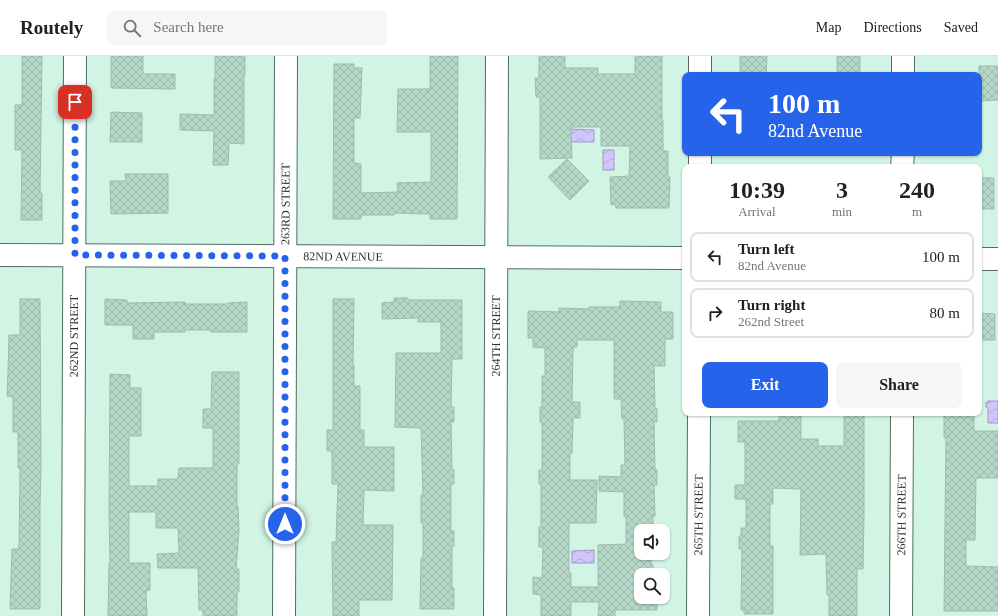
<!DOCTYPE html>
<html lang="en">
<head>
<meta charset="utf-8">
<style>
	:root { --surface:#fff; --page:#f6f6f6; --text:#202124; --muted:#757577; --line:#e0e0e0; --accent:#2563eb }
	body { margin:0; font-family:"Times New Roman",serif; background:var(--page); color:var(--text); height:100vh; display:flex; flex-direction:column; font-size:15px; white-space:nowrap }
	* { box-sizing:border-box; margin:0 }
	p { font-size:13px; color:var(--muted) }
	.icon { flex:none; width:22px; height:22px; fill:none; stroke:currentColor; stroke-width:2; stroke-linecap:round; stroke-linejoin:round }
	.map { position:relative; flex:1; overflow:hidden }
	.side { position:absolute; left:682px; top:108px; width:300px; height:252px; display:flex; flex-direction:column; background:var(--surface); border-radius:8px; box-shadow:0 1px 3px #0004 }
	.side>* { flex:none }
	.guide { position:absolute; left:682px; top:16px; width:300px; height:84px; border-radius:8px; box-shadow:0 1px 3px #0004; background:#2563eb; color:#fff; overflow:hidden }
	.tools { position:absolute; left:634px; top:468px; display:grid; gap:8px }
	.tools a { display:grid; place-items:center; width:36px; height:36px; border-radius:8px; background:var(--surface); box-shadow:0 1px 3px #0004; font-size:20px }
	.pin { position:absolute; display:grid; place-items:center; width:34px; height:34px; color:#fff; margin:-17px; border-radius:8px; box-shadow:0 2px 6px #0006 }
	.me { position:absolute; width:44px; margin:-22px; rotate:0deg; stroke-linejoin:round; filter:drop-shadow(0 0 3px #0008) }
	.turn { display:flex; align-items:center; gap:14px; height:84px; padding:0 20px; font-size:18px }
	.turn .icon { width:52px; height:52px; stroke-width:2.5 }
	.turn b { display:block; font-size:28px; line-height:34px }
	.eta { display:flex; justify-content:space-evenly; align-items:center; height:68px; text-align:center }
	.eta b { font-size:24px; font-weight:700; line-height:28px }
	.primary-button { display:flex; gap:8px; margin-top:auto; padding:8px 20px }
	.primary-button a { flex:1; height:46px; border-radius:8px; background:var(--accent); color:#fff; font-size:16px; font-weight:700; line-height:46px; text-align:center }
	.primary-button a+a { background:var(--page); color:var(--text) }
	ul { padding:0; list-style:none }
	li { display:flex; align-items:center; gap:12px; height:50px; margin:0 8px 6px; padding:0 12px; border:2px solid var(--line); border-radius:8px }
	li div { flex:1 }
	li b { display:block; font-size:15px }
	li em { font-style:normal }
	header { display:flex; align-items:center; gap:24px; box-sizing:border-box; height:56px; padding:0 20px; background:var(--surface); border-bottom:1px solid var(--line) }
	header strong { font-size:19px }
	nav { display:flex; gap:22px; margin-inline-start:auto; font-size:14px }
	.search { width:280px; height:36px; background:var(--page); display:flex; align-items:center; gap:10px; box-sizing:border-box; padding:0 14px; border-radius:8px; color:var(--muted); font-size:15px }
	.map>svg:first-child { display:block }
	.water { fill:url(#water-waves); stroke:#9f9ac0 }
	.building { fill:url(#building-cross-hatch); stroke:#9cbdae; fill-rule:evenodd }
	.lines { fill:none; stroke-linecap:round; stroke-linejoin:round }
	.minor-casing { stroke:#506f61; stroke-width:24 }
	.minor { stroke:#fff; stroke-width:22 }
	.route { stroke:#2563eb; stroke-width:7; stroke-dasharray:0 12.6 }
	.labels { text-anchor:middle; stroke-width:3; stroke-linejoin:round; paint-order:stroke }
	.street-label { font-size:12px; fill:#2a3731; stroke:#d1f4e4 }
</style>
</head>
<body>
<header>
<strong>Routely</strong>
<div class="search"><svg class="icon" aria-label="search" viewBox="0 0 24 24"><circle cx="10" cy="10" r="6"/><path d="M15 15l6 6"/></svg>Search here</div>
<nav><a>Map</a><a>Directions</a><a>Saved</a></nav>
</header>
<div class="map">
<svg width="998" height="560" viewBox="0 0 998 560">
	<defs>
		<pattern id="water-waves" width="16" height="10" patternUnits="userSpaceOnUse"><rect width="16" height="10" fill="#d1c5fd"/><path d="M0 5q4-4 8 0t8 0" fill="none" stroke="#b4aad9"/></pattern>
		<pattern id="building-cross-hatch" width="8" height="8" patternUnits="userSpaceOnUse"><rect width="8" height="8" fill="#b5d7c7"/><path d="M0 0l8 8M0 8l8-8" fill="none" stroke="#9cb9ab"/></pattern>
	</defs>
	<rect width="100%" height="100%" fill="#d1f4e4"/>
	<g class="water">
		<polygon points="569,73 594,74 594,86 569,86"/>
		<rect x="603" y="94" width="11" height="20"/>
		<polygon points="988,345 998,345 998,367 988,367 988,352 986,351 986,346 988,347"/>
		<polygon points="594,494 594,507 572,507 572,495"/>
	</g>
	<g class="building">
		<polygon points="22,0 42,0 40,137 42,137 42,164 21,164 22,94 15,94 15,49 22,49"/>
		<polygon points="111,0 143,0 143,18 175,18 175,33 111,32"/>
		<polygon points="215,0 245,0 245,19 244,19 244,88 229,87 228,109 213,109 214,75 180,74 180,58 214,59 214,23 215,23"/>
		<polygon points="430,0 458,0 457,163 430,163 430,158 394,157 394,159 361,159 361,163 333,163 334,8 354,8 354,12 362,12 360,62 354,62 354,107 361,108 361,137 398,136 397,127 431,126 431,76 397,76 398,33 430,33"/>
		<polygon points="539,0 565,0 565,12 598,12 598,18 635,18 635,0 662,0 662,64 663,64 663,95 668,95 668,121 670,121 669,152 616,152 615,148 611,149 610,121 629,120 630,90 601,90 601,71 571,71 572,102 540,103 540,41 536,41 535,22 539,22"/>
		<polygon points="740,0 767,0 766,19 740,19"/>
		<rect x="837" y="0" width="23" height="19"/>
		<polygon points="979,10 998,10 998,44 979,45"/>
		<polygon points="111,56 142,57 142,86 110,86"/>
		<polygon points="567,103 589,125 570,144 548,121"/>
		<polygon points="125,118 168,118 168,157 111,158 110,125 126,125"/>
		<polygon points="979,122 994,122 994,153 980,153"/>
		<polygon points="394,242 408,242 408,244 462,244 462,303 452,303 451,351 454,351 454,366 451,365 452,414 454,414 454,428 451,428 451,475 454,475 454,490 452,490 452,532 454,532 454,553 420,553 421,502 423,502 423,467 421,467 421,439 423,439 421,372 395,371 396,297 441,297 441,266 418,266 418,262 382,263 382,247 394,246"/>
		<polygon points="20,243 40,243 41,411 40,452 40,553 10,553 12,493 19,493 20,412 18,412 18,376 13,376 13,341 7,340 8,316 9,279 20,279"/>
		<polygon points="105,243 127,244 127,247 185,246 185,248 227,248 227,247 247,246 247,276 211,276 211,274 185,274 185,276 154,276 154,283 133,283 133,269 105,269"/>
		<polygon points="333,243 354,243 353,309 354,309 354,330 360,330 360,374 364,374 364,391 394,391 394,435 364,434 363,469 393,469 392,544 359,544 359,560 333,560 332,486 336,486 338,428 332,428 332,395 327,395 327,374 333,374"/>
		<path d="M 620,245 L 661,246 L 661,256 L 673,256 L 673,283 L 665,283 L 665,310 L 654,310 L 655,352 L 657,352 L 657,366 L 654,366 L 655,414 L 657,414 L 657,429 L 654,429 L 655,460 L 653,460 L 653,475 L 641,475 L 641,503 L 651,503 L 651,508 L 653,509 L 653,519 L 641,519 L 641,541 L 657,541 L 657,554 L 615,554 L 615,560 L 598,560 L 599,546 L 571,546 L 571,560 L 541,560 L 541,539 L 533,538 L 533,521 L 542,522 L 543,491 L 539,491 L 539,471 L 541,471 L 541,428 L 539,428 L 539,414 L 542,414 L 542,366 L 540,366 L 540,351 L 542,351 L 542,320 L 545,320 L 545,292 L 533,291 L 533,282 L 528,282 L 528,255 L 559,256 L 559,252 L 589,253 L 589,251 L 620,251 ZM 577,284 L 614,284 L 614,343 L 621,343 L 622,363 L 624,363 L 625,409 L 621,409 L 621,421 L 599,420 L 599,435 L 624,436 L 624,461 L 626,460 L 626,488 L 598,489 L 598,531 L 571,531 L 571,517 L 569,517 L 569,467 L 596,467 L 597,424 L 570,424 L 570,397 L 572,397 L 573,362 L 580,362 L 580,346 L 572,346 L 573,291 L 577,291 Z"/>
		<polygon points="979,257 995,258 995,284 979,284"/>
		<polygon points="212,316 239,316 239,408 237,408 237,450 238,450 239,474 236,513 239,513 239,536 237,536 237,560 203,560 203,554 199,554 198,512 158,512 157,498 179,497 178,472 156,472 156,456 129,456 129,507 150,507 150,534 146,535 147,560 108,560 109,507 110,507 109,456 110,318 130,319 130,332 141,332 141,380 129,380 129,430 158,430 158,423 178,423 179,412 213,412 213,372 203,372 203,353 211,353"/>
		<polygon points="784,357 801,357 801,383 818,383 818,390 844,390 844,357 864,357 864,457 863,513 857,513 857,560 829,560 829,539 827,539 826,498 800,499 801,433 773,432 773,448 770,448 770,490 773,490 773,558 744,558 744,554 741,554 742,493 739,493 739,480 741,480 741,472 746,472 746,443 735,443 735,429 745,429 745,386 738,386 738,365 779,365 779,360 784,360"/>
		<polygon points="944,357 974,357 974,375 998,375 998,422 976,422 975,484 966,484 966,510 998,511 998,555 944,555 946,382 944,382"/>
	</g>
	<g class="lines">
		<g class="minor-casing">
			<g id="minor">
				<polyline points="700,19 700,0"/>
				<polyline points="903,19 903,0"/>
				<polyline points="700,111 700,97"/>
				<polyline points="902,111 903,97"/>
				<path id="s1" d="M 0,199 L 685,202"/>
				<polyline points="979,203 998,203"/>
				<path id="s2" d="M 73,560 L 75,0"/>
				<path id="s3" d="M 284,560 L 286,0"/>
				<path id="s4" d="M 495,560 L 497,0"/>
				<path id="s5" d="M 698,560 L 699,357"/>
				<path id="s6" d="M 901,560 L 902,357"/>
			</g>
		</g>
		<use href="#minor" class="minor"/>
	</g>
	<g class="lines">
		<polyline class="route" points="75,46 75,199 285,200 285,468"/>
	</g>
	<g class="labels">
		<g class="street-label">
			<text dy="4" stroke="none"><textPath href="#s3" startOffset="412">263RD STREET</textPath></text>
			<text dy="4" stroke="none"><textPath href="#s1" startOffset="343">82ND AVENUE</textPath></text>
			<text dy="4" stroke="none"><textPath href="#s2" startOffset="280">262ND STREET</textPath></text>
			<text dy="4" stroke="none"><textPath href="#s4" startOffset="280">264TH STREET</textPath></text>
			<text dy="4" stroke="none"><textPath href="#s5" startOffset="101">265TH STREET</textPath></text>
			<text dy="4" stroke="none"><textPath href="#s6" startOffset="101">266TH STREET</textPath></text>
		</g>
	</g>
</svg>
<div class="tools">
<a><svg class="icon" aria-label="sound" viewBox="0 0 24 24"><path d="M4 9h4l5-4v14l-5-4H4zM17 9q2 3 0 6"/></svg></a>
<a><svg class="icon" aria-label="search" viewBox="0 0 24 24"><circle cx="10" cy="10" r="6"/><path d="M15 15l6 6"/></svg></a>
</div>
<div class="pin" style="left:75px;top:46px;background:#d93025"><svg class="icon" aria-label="arrive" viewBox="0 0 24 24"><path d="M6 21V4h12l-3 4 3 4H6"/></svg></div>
<svg class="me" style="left:285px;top:468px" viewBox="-20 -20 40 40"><circle r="17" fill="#2563eb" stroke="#fff" stroke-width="3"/><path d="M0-11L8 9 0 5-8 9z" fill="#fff"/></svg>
<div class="guide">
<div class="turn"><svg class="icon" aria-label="left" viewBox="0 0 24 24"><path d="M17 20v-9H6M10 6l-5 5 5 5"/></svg><div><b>100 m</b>82nd Avenue</div></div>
</div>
<section class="side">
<div class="eta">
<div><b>10:39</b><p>Arrival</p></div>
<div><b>3</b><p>min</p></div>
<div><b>240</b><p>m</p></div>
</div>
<ul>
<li><svg class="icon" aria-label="left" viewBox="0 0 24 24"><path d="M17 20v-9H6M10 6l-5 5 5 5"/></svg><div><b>Turn left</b><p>82nd Avenue</p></div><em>100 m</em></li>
<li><svg class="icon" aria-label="right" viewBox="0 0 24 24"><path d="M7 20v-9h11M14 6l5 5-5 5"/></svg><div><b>Turn right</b><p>262nd Street</p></div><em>80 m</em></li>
</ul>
<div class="primary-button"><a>Exit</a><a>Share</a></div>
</section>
</div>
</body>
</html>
